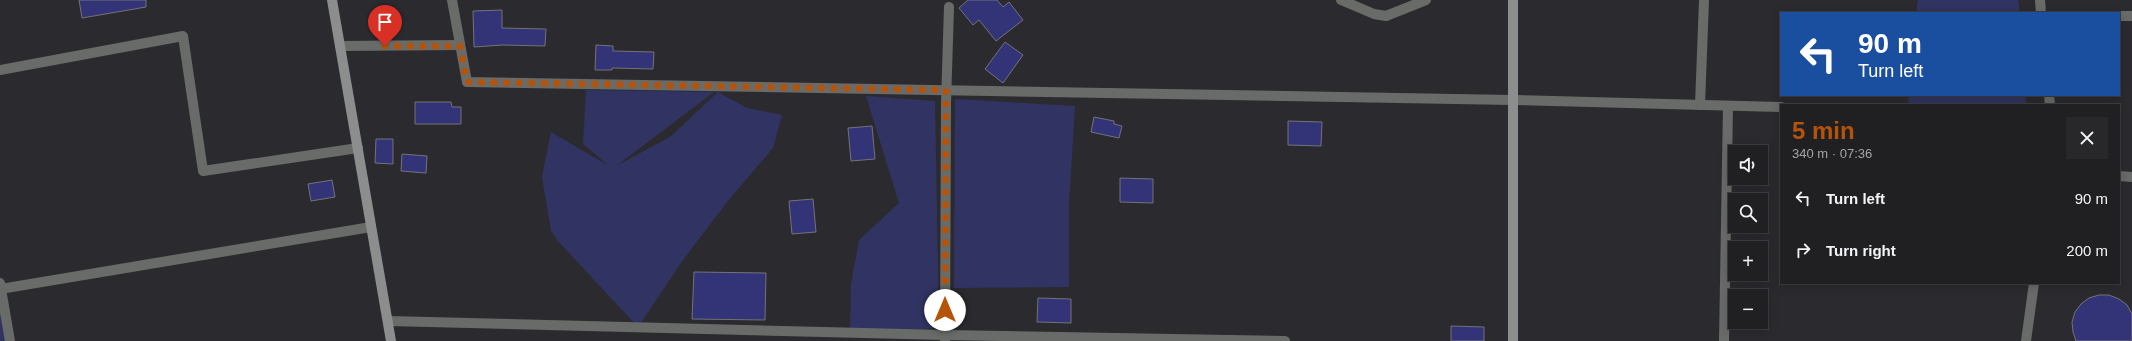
<!DOCTYPE html>
<html lang="en">
<head>
<meta charset="utf-8">
<style>
	:root { --surface:#202023; --page:#28282b; --text:#f1f3f6; --muted:#a2a3a6; --line:#3d3e41; --accent:#b45309 }
	body { margin:0; font-family:Helvetica,sans-serif; background:var(--page); color:var(--text); height:100vh; display:flex; flex-direction:column; font-size:15px; white-space:nowrap }
	* { box-sizing:border-box; margin:0 }
	p { font-size:13px; color:var(--muted) }
	.icon { flex:none; width:22px; height:22px; fill:none; stroke:currentColor; stroke-width:2; stroke-linecap:round; stroke-linejoin:round }
	.map { position:relative; flex:1; overflow:hidden }
	.side { position:absolute; left:1780px; top:104px; width:340px; height:180px; display:flex; flex-direction:column; background:var(--surface); border-radius:0px; box-shadow:0 2px 10px #0003,0 0 0 1px var(--line) }
	.side>* { flex:none }
	.guide { position:absolute; left:1780px; top:12px; width:340px; height:84px; border-radius:0px; box-shadow:0 2px 10px #0003,0 0 0 1px var(--line); background:#1a4fa0; color:#fff; overflow:hidden }
	.controls { position:absolute; left:1728px; top:145px; display:grid; gap:8px }
	.controls a { display:grid; place-items:center; width:40px; height:40px; border-radius:0px; background:var(--surface); box-shadow:0 2px 10px #0003,0 0 0 1px var(--line); font-size:20px }
	.pin { position:absolute; display:grid; place-items:center; width:34px; height:34px; color:#fff; margin:-41px -17px; border-radius:50% 50% 50% 0; rotate:-45deg; box-shadow:0 0 4px #0007 }
	.pin .icon { rotate:45deg }
	.me { position:absolute; width:44px; margin:-22px; rotate:0deg; stroke-linejoin:round; filter:drop-shadow(0 0 3px #0008) }
	.turn { display:flex; align-items:center; gap:14px; height:84px; padding:0 12px; font-size:18px }
	.turn .icon { width:52px; height:52px; stroke-width:2.5 }
	.turn b { display:block; font-size:28px; line-height:34px }
	.round { display:grid; place-items:center; flex:none; width:42px; height:42px; border-radius:0px; background:var(--page) }
	.headline { display:flex; align-items:center; justify-content:space-between; height:68px; padding:0 12px }
	h1 { font-size:24px; font-weight:700; line-height:30px; color:var(--accent) }
	ul { padding:0; list-style:none }
	li { display:flex; align-items:center; gap:12px; height:52px; padding:0 12px }
	li div { flex:1 }
	li b { display:block; font-size:15px }
	li em { font-style:normal }
	.map>svg:first-child { display:block }
	.green { fill:#313462 }
	.building { fill:#333478; stroke:#727377 }
	.lines { fill:none; stroke-linecap:round; stroke-linejoin:round }
	.street { stroke:#696b69; stroke-width:10 }
	.secondary { stroke:#8b8e8c; stroke-width:10 }
	.route { stroke:#b45309; stroke-width:7; stroke-dasharray:0 12.6 }
</style>
</head>
<body>
<div class="map">
<svg width="2132" height="341" viewBox="0 0 2132 341">
	<rect width="100%" height="100%" fill="#2b2b2f"/>
	<g class="green">
		<polygon points="1918,0 2018,0 2020,13 1916,13"/>
		<polygon points="586,90 714,92 616,166 670,137 718,92 747,108 782,115 773,148 727,202 683,260 638,327 557,240 551,231 542,177 551,132 609,166 583,144"/>
		<polygon points="1908,95 2025,95 2026,105 1909,105"/>
		<polygon points="866,96 935,101 939,328 850,333 851,284 859,240 899,203"/>
		<polygon points="955,99 1075,106 1069,204 1069,287 954,288"/>
		<polygon points="0,289 10,341 0,341"/>
	</g>
	<g class="building">
		<polygon points="79,0 146,0 146,7 82,18"/>
		<polygon points="968,0 997,0 1003,7 1009,2 1023,20 996,41 979,20 973,25 959,8"/>
		<polygon points="502,10 502,28 546,29 545,46 503,45 474,47 473,11"/>
		<polygon points="1005,42 1023,55 1003,83 985,69"/>
		<polygon points="596,45 613,46 613,51 654,52 653,69 612,68 612,70 595,70"/>
		<polygon points="415,102 451,102 452,107 461,107 461,124 415,124"/>
		<polygon points="1094,117 1114,121 1114,124 1122,126 1119,138 1091,132"/>
		<polygon points="1288,121 1322,122 1321,146 1288,145"/>
		<polygon points="872,126 875,159 851,161 848,128"/>
		<polygon points="376,139 393,139 393,164 375,163"/>
		<polygon points="402,154 427,156 426,173 401,171"/>
		<polygon points="1120,178 1153,179 1153,203 1120,202"/>
		<polygon points="332,180 335,197 311,201 308,184"/>
		<polygon points="813,199 816,232 792,234 789,201"/>
		<polygon points="694,272 766,273 765,320 692,319"/>
		<polygon points="2099,295 2109,295 2119,299 2127,305 2132,314 2132,341 2076,341 2073,332 2072,322 2075,312 2081,304 2089,298"/>
		<polygon points="1038,298 1071,299 1071,323 1037,322"/>
		<polygon points="1451,326 1484,327 1484,341 1451,341"/>
	</g>
	<g class="lines">
		<g class="street">
			<polyline points="452,0 467,82 1512,100 1781,107"/>
			<polyline points="1341,0 1374,14 1386,16 1426,0"/>
			<polyline points="2040,0 2041,13"/>
			<polyline points="2119,16 2132,16"/>
			<polyline points="340,46 460,45"/>
			<polyline points="0,70 183,36 203,171 358,148"/>
			<polyline points="2049,95 2050,105"/>
			<polyline points="1700,105 1704,0"/>
			<polyline points="2119,176 2132,177"/>
			<polyline points="0,283 10,341"/>
			<polyline points="0,289 371,227"/>
			<polyline points="388,321 945,335 1285,341"/>
			<polyline points="945,341 946,103 949,7"/>
			<polyline points="1724,341 1728,106"/>
			<polyline points="2026,341 2034,283"/>
		</g>
		<g class="secondary">
			<polyline points="332,0 391,341"/>
			<polyline points="1513,0 1513,341"/>
		</g>
	</g>
	<g class="lines">
		<polyline class="route" points="385,46 460,46 467,82 946,90 945,310"/>
	</g>
</svg>
<div class="controls">
<a><svg class="icon" aria-label="sound" viewBox="0 0 24 24"><path d="M4 9h4l5-4v14l-5-4H4zM17 9q2 3 0 6"/></svg></a>
<a><svg class="icon" aria-label="search" viewBox="0 0 24 24"><circle cx="10" cy="10" r="6"/><path d="M15 15l6 6"/></svg></a>
<a>+</a>
<a>−</a>
</div>
<div class="pin" style="left:385px;top:46px;background:#d93025"><svg class="icon" aria-label="arrive" viewBox="0 0 24 24"><path d="M6 21V4h12l-3 4 3 4H6"/></svg></div>
<svg class="me" style="left:945px;top:310px" viewBox="-20 -20 40 40"><circle r="19" fill="#fff"/><path d="M0-13L10 11 0 6-10 11z" fill="#b45309"/></svg>
<div class="guide">
<div class="turn"><svg class="icon" aria-label="left" viewBox="0 0 24 24"><path d="M17 20v-9H6M10 6l-5 5 5 5"/></svg><div><b>90 m</b>Turn left</div></div>
</div>
<section class="side">
<div class="headline"><div><h1>5 min</h1><p>340 m · 07:36</p></div><a class="round"><svg class="icon" aria-label="close" viewBox="0 0 24 24"><path d="M6 6l12 12M18 6L6 18"/></svg></a></div>
<ul>
<li><svg class="icon" aria-label="left" viewBox="0 0 24 24"><path d="M17 20v-9H6M10 6l-5 5 5 5"/></svg><div><b>Turn left</b></div><em>90 m</em></li>
<li><svg class="icon" aria-label="right" viewBox="0 0 24 24"><path d="M7 20v-9h11M14 6l5 5-5 5"/></svg><div><b>Turn right</b></div><em>200 m</em></li>
</ul>
</section>
</div>
</body>
</html>
